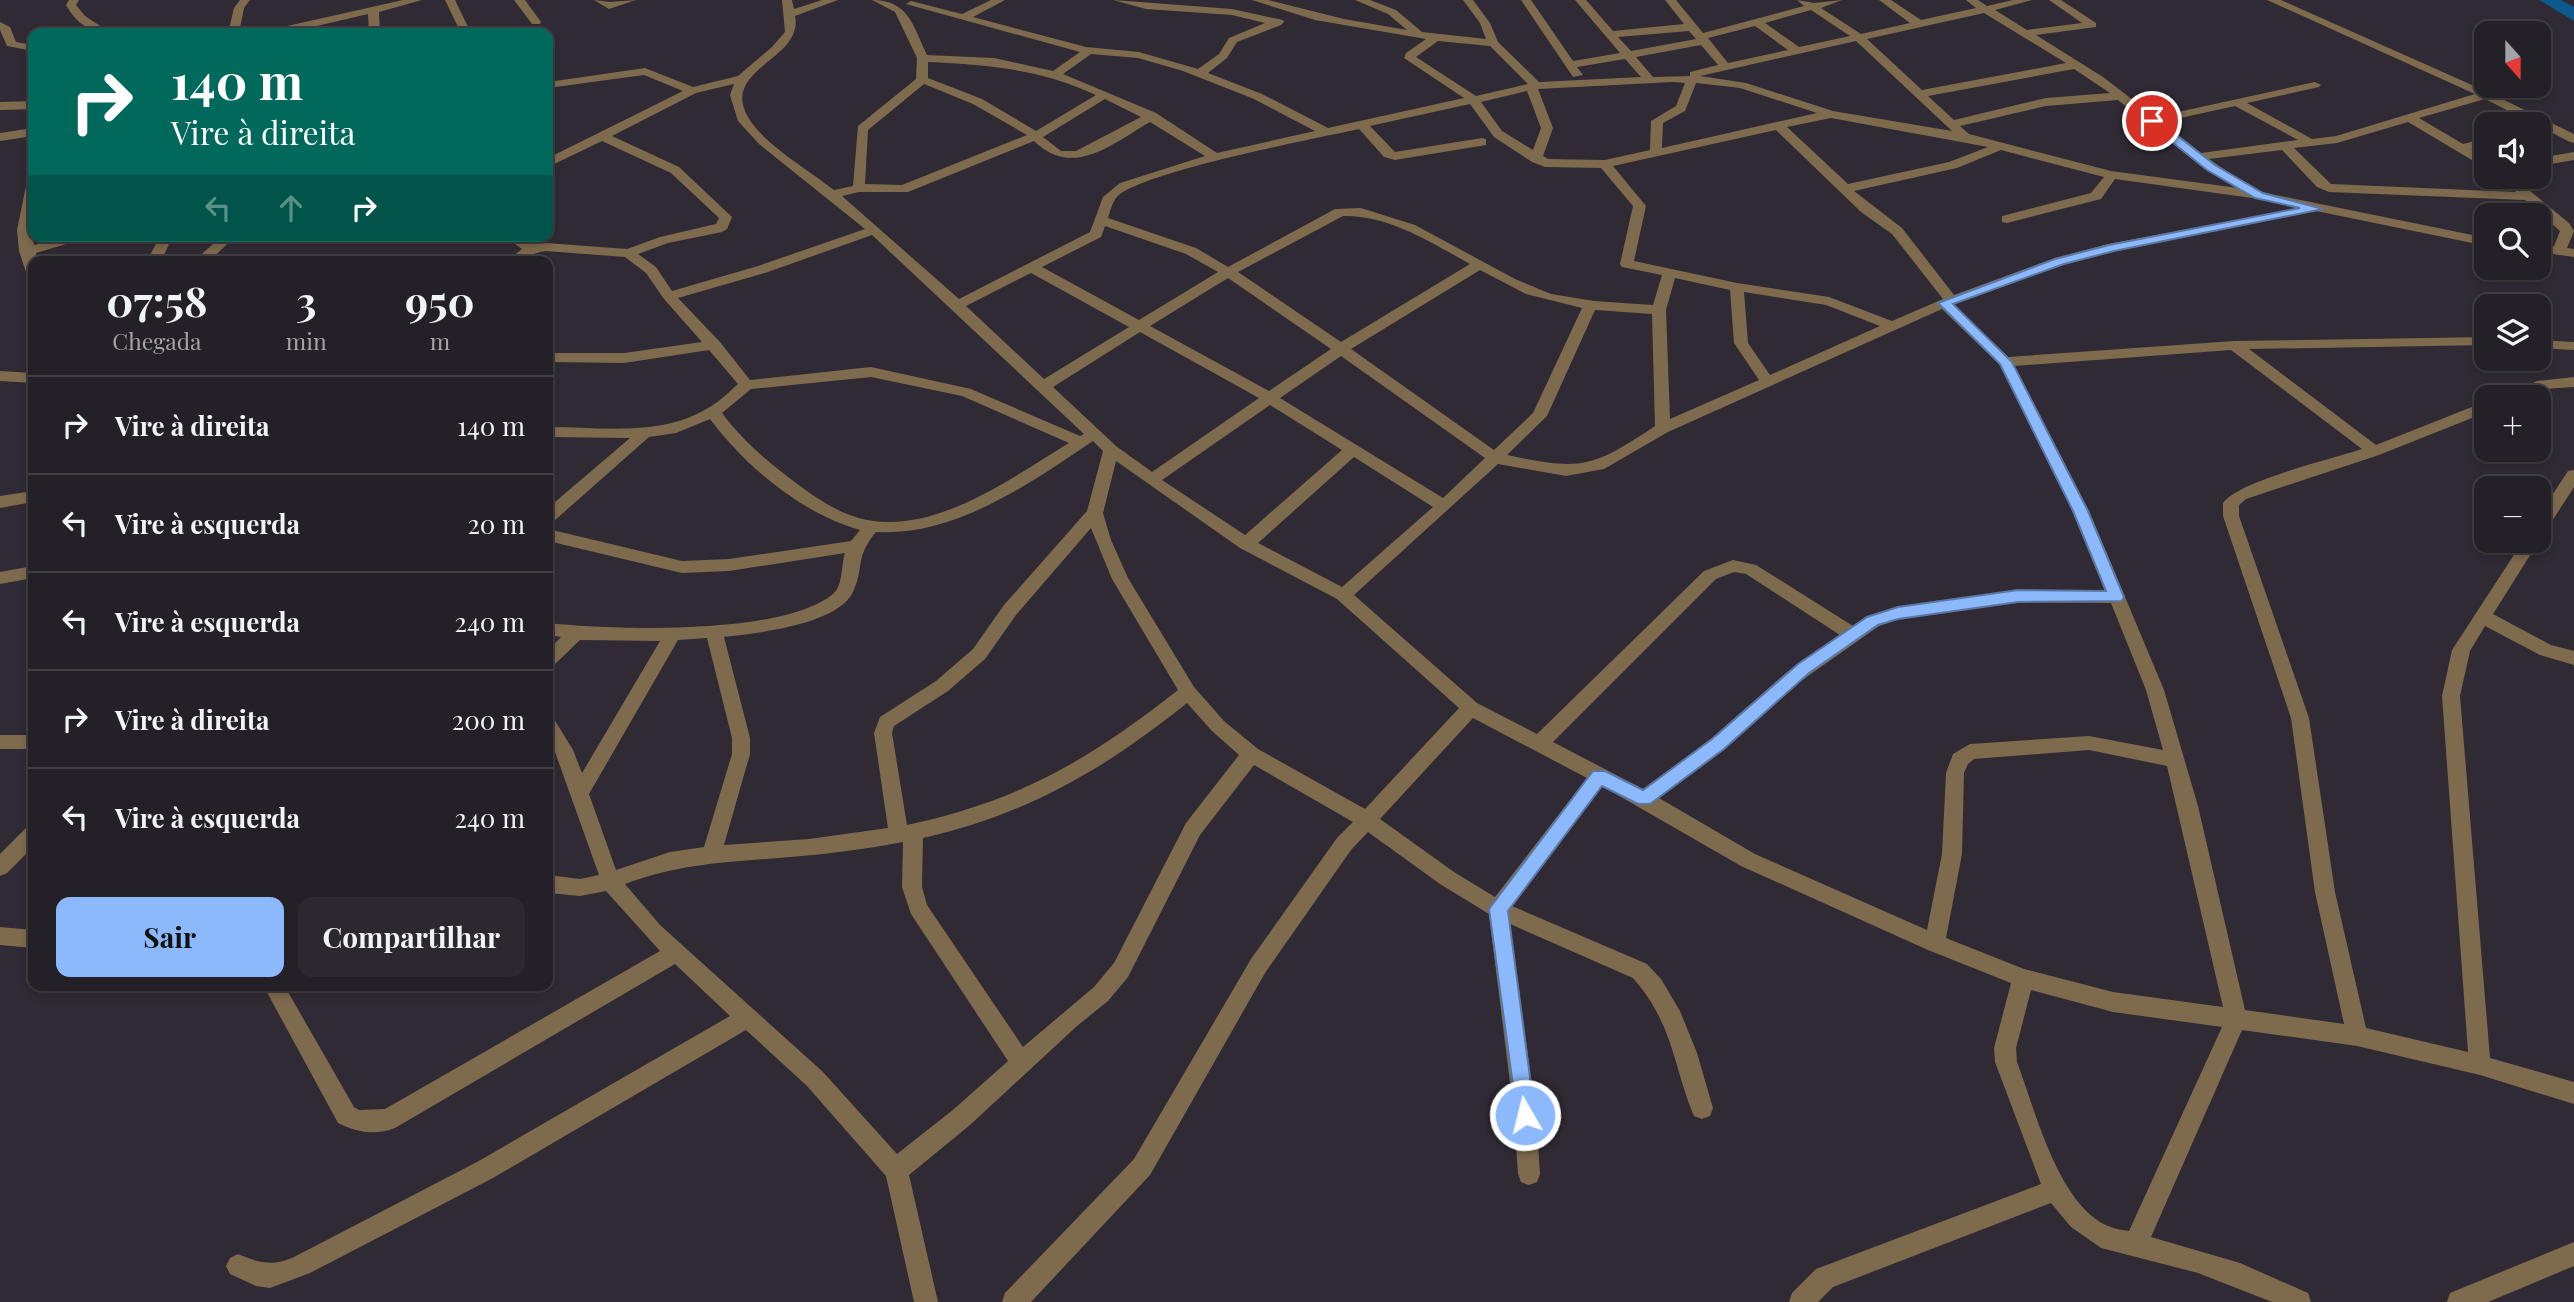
<!DOCTYPE html>
<html lang="pt">
<head>
<meta charset="utf-8">
<style>
	:root { --surface:#242027; --page:#2c282f; --text:#f1f3f6; --muted:#a3a3a7; --line:#413e44; --accent:#8cb9fc }
	body { margin:0; font-family:"Playfair Display",serif; background:var(--page); color:var(--text); height:100vh; display:flex; flex-direction:column; font-size:26px; white-space:nowrap }
	* { box-sizing:border-box; margin:0 }
	p { font-size:23px; color:var(--muted) }
	.icon { flex:none; width:38px; height:38px; fill:none; stroke:currentColor; stroke-width:2; stroke-linecap:round; stroke-linejoin:round }
	.map { position:relative; flex:1; overflow:hidden }
	.drawer { position:absolute; left:28px; top:256px; width:525px; height:735px; display:flex; flex-direction:column; background:var(--surface); border-radius:14px; box-shadow:0 4px 10px #0003,0 0 0 2px var(--line) }
	.drawer>* { flex:none }
	.top-card { position:absolute; left:28px; top:28px; width:525px; height:214px; border-radius:14px; box-shadow:0 4px 10px #0003,0 0 0 2px var(--line); background:#00695c; color:#fff; overflow:hidden }
	.needle { width:46px; rotate:159deg }
	.controls { position:absolute; left:2474px; top:21px; display:grid; gap:14px }
	.controls a { display:grid; place-items:center; width:77px; height:77px; border-radius:14px; background:var(--surface); box-shadow:0 4px 10px #0003,0 0 0 2px var(--line); font-size:35px }
	.pin { position:absolute; display:grid; place-items:center; width:60px; height:60px; color:#fff; margin:-30px; border:4px solid #fff; border-radius:50%; box-shadow:0 2px 7px #0007 }
	.me { position:absolute; width:77px; margin:-38px; rotate:352deg; stroke-linejoin:round; filter:drop-shadow(0 0 5px #0008) }
	.turn { display:flex; align-items:center; gap:24px; height:147px; padding:0 28px; font-size:32px }
	.turn .icon { width:91px; height:91px; stroke-width:2.5 }
	.turn b { display:block; font-size:49px; line-height:60px }
	.lanes { display:flex; align-items:center; height:66px; padding:0 28px; background:#0003; justify-content:center; gap:35px; direction:ltr }
	.lanes .off { opacity:.35 }
	.eta { display:flex; justify-content:space-evenly; align-items:center; height:119px; text-align:center }
	.eta b { font-size:42px; font-weight:700; line-height:49px }
	.action { display:flex; gap:14px; margin-top:auto; padding:14px 28px }
	.action a { flex:1; height:80px; border-radius:14px; background:var(--accent); color:#111; font-size:28px; font-weight:700; line-height:80px; text-align:center }
	.action a+a { background:var(--page); color:var(--text) }
	ul { padding:0; list-style:none }
	li { display:flex; align-items:center; gap:21px; height:98px; padding:0 28px; border-top:2px solid var(--line) }
	li div { flex:1 }
	li b { display:block; font-size:26px }
	li em { font-style:normal }
	.map>svg:first-child { display:block }
	.lines { fill:none; stroke-linecap:round; stroke-linejoin:round }
	.river { fill:#0b5a8d; fill-rule:evenodd }
	.street { fill:#7e6a4d; fill-rule:evenodd }
	.route { fill:#8cb9fc; stroke:#5b78a4; stroke-width:2 }
</style>
</head>
<body>
<div class="map">
<svg width="2574" height="1302" viewBox="0 0 2574 1302">
	<rect width="100%" height="100%" fill="#302a34"/>
	<g class="lines">
		<polygon class="river" points="2539,0 2561,0 2574,7 2574,21"/>
		<g class="street">
			<path d="M 69,0 L 79,0 L 76,5 L 85,16 L 111,33 C 90,33 76,23 66,5 Z"/>
			<polygon points="240,0 250,0 244,8 239,33 228,33 234,8"/>
			<polygon points="403,0 422,0 379,12 380,33 369,33 368,14 287,33 256,33"/>
			<polygon points="445,0 455,0 471,33 461,33"/>
			<polygon points="514,0 525,0 541,22 540,24 532,24"/>
			<polygon points="594,0 610,2 636,0 609,9"/>
			<path d="M 782,0 L 792,0 L 794,9 L 822,0 L 838,0 L 795,16 C 804,60 720,68 748,117 C 763,144 810,171 834,190 L 853,186 L 858,126 L 916,79 L 917,58 L 895,12 L 872,0 C 909,0 913,26 927,55 L 994,58 L 1053,71 L 1080,52 L 906,4 L 911,1 L 962,14 L 991,0 L 1005,0 L 973,17 L 1086,47 L 1139,52 L 1198,69 L 1219,54 L 1229,38 L 1265,23 L 1232,15 L 1146,9 L 1113,0 L 1232,9 L 1283,20 L 1284,22 L 1281,25 L 1237,42 L 1227,58 L 1208,73 L 1262,94 L 1328,128 L 1464,98 L 1404,58 L 1406,53 L 1426,39 L 1315,20 L 1252,0 L 1268,0 L 1344,19 L 1407,30 L 1388,14 L 1355,0 L 1370,0 L 1396,10 L 1422,32 L 1486,39 L 1480,23 L 1463,0 L 1473,0 L 1490,23 L 1498,42 L 1539,82 L 1641,77 L 1625,59 L 1577,67 L 1583,75 L 1573,77 L 1521,0 L 1531,0 L 1573,61 L 1620,53 L 1575,0 L 1586,0 L 1613,31 L 1684,24 L 1665,0 L 1676,0 L 1703,33 L 1804,6 L 1797,0 L 1814,3 L 1842,0 L 1821,8 L 1861,34 L 1910,23 L 1879,0 L 1891,0 L 1921,20 L 1976,8 L 1966,0 L 1978,0 L 1987,6 L 2013,0 L 2032,0 L 1995,10 L 2027,30 L 2082,23 L 2049,0 L 2061,0 L 2096,23 L 2096,27 L 2036,35 L 2103,77 L 2155,117 L 2315,82 L 2321,85 L 2319,87 L 2247,103 L 2312,139 L 2336,136 L 2475,94 L 2267,0 L 2281,0 L 2490,93 L 2574,134 L 2574,143 L 2570,142 L 2485,99 L 2419,118 L 2463,144 L 2487,138 L 2487,146 L 2471,149 L 2487,159 L 2487,169 L 2408,122 L 2337,143 L 2294,148 L 2331,184 L 2516,192 L 2500,177 L 2513,177 L 2569,223 L 2574,231 L 2567,248 L 2574,249 L 2574,257 L 2539,252 L 2539,244 L 2554,246 L 2560,231 L 2525,200 L 2329,192 L 2317,187 L 2282,150 L 2209,159 L 2256,191 L 2487,238 L 2487,246 L 2316,211 L 2114,251 L 2065,264 L 1953,304 L 2008,357 L 2234,341 L 2487,337 L 2487,345 L 2249,349 L 2376,445 L 2487,401 L 2487,412 L 2379,455 L 2246,499 L 2239,505 L 2239,516 L 2309,718 L 2335,892 L 2366,1028 L 2468,1052 L 2442,696 L 2452,650 L 2523,541 L 2539,541 L 2493,614 L 2551,645 L 2574,651 L 2574,665 L 2540,655 L 2485,626 L 2470,651 L 2460,696 L 2490,1058 L 2574,1082 L 2574,1104 L 2480,1075 L 2357,1046 L 2242,1030 L 2151,1237 L 2240,1263 L 2308,1293 L 2311,1302 L 2272,1302 L 2198,1273 L 2101,1248 L 2071,1227 L 2051,1203 L 1833,1287 L 1818,1302 L 1789,1302 L 1792,1293 L 1816,1269 L 2041,1184 L 1995,1062 L 1994,1048 L 2011,983 L 1928,950 L 1741,866 L 1602,786 L 1512,906 L 1647,964 L 1661,979 L 1680,1011 L 1697,1053 L 1713,1108 L 1710,1116 L 1702,1119 L 1694,1116 C 1672,1063 1674,1025 1633,978 L 1510,924 L 1536,1115 L 1540,1174 L 1537,1182 L 1529,1185 L 1521,1182 L 1518,1174 L 1514,1115 L 1489,914 L 1440,884 L 1368,832 L 1351,850 L 1265,973 L 1150,1175 L 1031,1302 L 1002,1302 L 1005,1293 L 1134,1159 L 1251,959 L 1337,838 L 1353,822 L 1254,765 L 1200,835 L 1128,977 L 1108,1001 L 1077,1026 L 970,1125 L 909,1175 L 938,1302 L 914,1302 L 886,1176 L 807,1086 L 746,1030 L 493,1178 L 310,1273 L 270,1288 L 256,1286 L 230,1274 L 226,1266 L 230,1258 L 238,1254 C 260,1263 271,1267 294,1257 L 477,1162 L 730,1016 L 675,964 L 395,1128 C 375,1136 356,1132 338,1123 L 263,985 L 284,985 L 354,1107 L 359,1110 L 385,1109 L 660,951 L 606,891 L 580,896 L 548,893 L 548,875 L 580,879 L 599,875 L 555,752 L 548,739 L 548,717 L 554,719 L 573,750 L 582,773 L 660,641 L 580,640 L 554,665 L 548,667 L 548,650 L 561,637 L 548,635 L 548,623 C 613,630 782,636 833,594 C 843,586 841,565 845,553 L 729,571 L 682,573 L 548,541 L 548,529 L 682,561 L 729,559 L 851,541 L 860,530 C 801,513 746,467 710,419 L 676,433 L 649,437 L 554,521 L 548,523 L 548,508 L 630,438 L 548,437 L 548,427 C 601,427 661,437 708,408 C 719,402 729,392 738,384 L 709,350 L 624,363 L 548,362 L 548,353 L 624,353 L 702,342 L 664,299 L 646,273 L 625,257 L 546,251 C 531,253 523,261 507,261 L 522,249 L 504,236 C 520,236 530,245 546,243 L 627,249 L 660,237 L 716,224 L 719,218 L 671,173 L 602,141 L 548,167 L 548,158 L 683,91 L 644,75 L 548,88 L 548,82 L 645,68 L 693,87 L 738,76 L 772,47 L 785,32 ZM 1811,10 L 1850,36 L 1799,47 L 1765,23 ZM 1984,13 L 2066,63 L 1922,90 L 1867,39 ZM 1755,26 L 1788,50 L 1728,63 L 1708,38 ZM 1689,31 L 1696,39 L 1631,51 L 1618,37 ZM 1438,41 L 1490,46 L 1528,84 L 1476,96 L 1416,57 ZM 1856,41 L 1952,131 L 1833,111 L 1746,83 L 1700,76 ZM 1701,45 L 1718,65 L 1690,72 L 1690,76 L 1653,77 L 1636,57 ZM 1091,54 L 1138,58 L 1183,71 L 1254,99 L 1315,131 L 1217,153 L 1156,113 L 1063,74 ZM 928,62 C 990,65 1039,69 1096,95 L 1036,131 L 982,99 L 928,78 ZM 2074,69 L 2110,93 L 2046,98 L 1954,120 L 1928,96 ZM 1673,82 L 1685,83 L 1676,106 L 1651,121 L 1650,150 L 1605,160 L 1548,159 L 1543,156 L 1553,128 L 1538,89 ZM 1696,83 L 1740,88 L 1817,113 L 1662,148 L 1663,123 L 1685,111 ZM 734,84 L 730,95 L 738,121 L 759,144 L 865,229 L 758,266 L 672,291 L 656,267 L 638,254 L 668,243 L 722,232 L 727,229 L 732,217 L 679,167 L 612,136 L 696,93 ZM 924,84 L 973,104 L 1027,135 L 902,185 L 865,184 L 868,130 ZM 1527,91 L 1541,128 L 1533,150 L 1502,131 L 1481,102 ZM 1105,99 L 1141,117 L 1076,151 L 1061,151 L 1043,137 ZM 2118,100 L 2207,170 L 2238,188 L 2111,171 L 1969,134 L 1960,126 L 2046,106 ZM 1470,104 L 1494,137 L 1532,162 L 1545,167 L 1601,168 L 1633,206 L 1620,264 L 1622,267 L 1662,275 L 1653,305 L 1594,301 L 1551,294 L 1515,279 L 1415,225 L 1361,208 L 1335,209 L 1228,267 L 1196,248 L 1108,218 C 1110,212 1112,203 1116,198 C 1136,173 1318,138 1359,129 L 1384,157 L 1395,160 L 1486,145 L 1486,139 L 1482,138 L 1395,152 L 1370,126 ZM 2235,106 L 2298,140 L 2201,153 L 2162,122 ZM 1831,118 L 1988,147 L 1949,162 L 1848,184 L 1787,127 ZM 1150,122 L 1205,156 L 1120,183 L 1103,197 L 1090,232 L 959,299 L 842,196 L 859,192 L 908,192 L 1034,141 C 1073,179 1112,144 1150,122 ZM 1776,130 L 1861,212 L 1892,234 L 1943,299 L 1892,321 L 1829,297 L 1737,283 L 1634,261 L 1646,206 L 1613,166 ZM 2001,150 L 2104,177 L 2091,193 L 2002,216 L 2002,222 L 2007,223 L 2101,199 L 2115,179 L 2259,199 L 2302,208 L 2108,244 L 2055,258 L 1954,295 L 1902,228 L 1854,191 L 1957,168 ZM 1343,216 C 1389,215 1430,242 1470,264 L 1341,342 L 1238,272 ZM 1105,226 L 1186,254 L 1218,272 L 1139,320 L 1042,267 L 1101,237 ZM 872,235 L 1084,434 L 1080,436 L 971,389 L 871,367 L 750,380 L 720,342 L 678,298 L 768,272 ZM 1480,270 L 1526,294 L 1582,308 L 1533,413 L 1494,450 L 1351,349 ZM 1031,273 L 1129,327 L 1044,379 L 966,306 ZM 1228,278 L 1331,349 L 1269,391 L 1150,326 ZM 1675,278 L 1730,290 L 1734,343 L 1759,380 L 1670,419 L 1666,310 ZM 1744,292 L 1826,305 L 1880,326 L 1770,375 L 1748,343 ZM 1942,309 L 1999,364 L 2073,511 L 2105,591 L 2018,590 L 1898,607 L 1867,616 L 1853,626 L 1756,565 L 1733,560 L 1704,571 L 1537,734 L 1477,703 L 1354,595 L 1498,464 L 1566,476 L 1604,469 L 1668,432 ZM 1595,310 L 1652,314 L 1655,426 C 1592,468 1582,471 1507,455 L 1547,416 ZM 1140,332 L 1259,398 L 1152,472 L 1116,446 L 1053,387 ZM 2231,350 L 2362,449 C 2332,459 2238,481 2223,503 L 2223,516 L 2291,718 L 2315,892 L 2344,1024 L 2245,1010 L 2198,806 L 2164,690 L 2089,511 L 2014,366 ZM 1341,356 L 1485,458 L 1443,498 L 1280,398 ZM 871,377 L 962,396 L 1069,443 C 1011,478 938,533 867,520 C 841,515 816,498 796,483 C 768,462 743,441 722,413 L 751,389 ZM 1270,405 L 1342,450 L 1245,535 L 1162,480 ZM 1093,441 L 1103,451 L 1087,511 L 1004,605 L 973,649 L 936,681 L 880,717 L 874,733 L 888,828 L 809,839 L 724,845 L 750,754 L 750,738 L 724,637 C 757,633 837,625 853,592 C 865,566 854,559 876,532 C 954,537 1031,483 1093,441 ZM 1354,457 L 1433,507 L 1342,587 L 1258,543 ZM 1116,461 L 1240,548 L 1337,599 L 1459,708 L 1365,809 L 1258,749 L 1224,721 L 1194,687 L 1128,578 L 1111,540 L 1103,513 ZM 1091,528 L 1112,579 L 1178,690 C 1089,760 1019,801 907,825 L 892,733 L 894,726 L 948,691 L 985,659 L 1016,615 ZM 1734,572 L 1746,574 L 1840,635 L 1786,673 L 1711,739 L 1643,789 L 1553,742 L 1716,579 ZM 2018,602 L 2111,603 L 2146,690 L 2163,750 L 2089,736 L 1970,744 L 1953,754 L 1946,773 L 1942,854 L 1927,930 L 1755,854 L 1659,798 L 1725,749 L 1798,683 L 1879,626 L 1898,619 ZM 707,638 L 732,738 L 732,754 L 704,847 L 670,852 L 616,870 L 589,794 L 678,640 ZM 1187,703 L 1212,731 L 1239,755 L 1186,823 L 1114,963 L 1094,987 L 1023,1047 L 927,905 L 922,887 L 923,838 C 1026,815 1105,769 1187,703 ZM 1473,718 L 1587,778 L 1495,897 L 1454,872 L 1380,819 ZM 2089,750 L 2167,766 L 2223,1007 L 2113,992 L 2024,969 L 1946,938 L 1962,854 L 1964,773 L 1968,764 L 1974,759 ZM 903,842 L 902,887 L 911,914 L 1008,1061 L 954,1109 L 897,1154 L 823,1072 L 660,925 L 625,884 C 681,863 731,862 790,857 C 828,854 866,849 903,842 ZM 2031,990 L 2113,1012 L 2222,1027 L 2129,1231 C 2123,1230 2115,1229 2108,1226 C 2058,1205 2035,1109 2017,1062 L 2016,1048 Z"/>
			<polygon points="0,22 10,27 16,42 33,45 33,51 7,46 0,30"/>
			<polygon points="33,101 33,109 0,110 0,102"/>
			<polygon points="33,128 33,136 0,141 0,133"/>
			<polygon points="2574,152 2574,160 2539,166 2539,158"/>
			<polygon points="33,177 31,230 34,245 70,236 93,236 36,253 37,261 33,261 33,276 26,272 19,251 17,230 27,181"/>
			<polygon points="160,236 173,236 161,261 147,261"/>
			<polygon points="222,236 236,236 209,261 194,261"/>
			<polygon points="2539,340 2574,342 2574,350 2539,348"/>
			<polygon points="0,371 33,373 33,383 0,381"/>
			<polygon points="2574,377 2574,387 2544,389 2522,397 2502,397 2537,381"/>
			<polygon points="2574,470 2574,487 2545,532 2539,534 2539,515 2568,471"/>
			<polygon points="33,491 33,502 0,508 0,496"/>
			<polygon points="33,566 33,578 0,584 0,572"/>
			<rect x="0" y="735" width="33" height="14"/>
			<polygon points="33,826 33,847 7,873 0,876 0,854 26,828"/>
			<polygon points="0,927 33,930 33,948 0,945"/>
			<polygon points="2574,1242 2574,1266 2488,1302 2447,1302 2450,1293"/>
		</g>
	</g>
	<polygon class="route" points="2148,119 2156,119 2215,165 2263,193 2323,209 2114,251 2064,264 1953,304 2012,362 2088,511 2124,597 2122,601 2018,602 1898,619 1878,625 1809,673 1724,749 1650,804 1638,804 1602,786 1508,911 1535,1115 1532,1122 1525,1125 1518,1122 1489,909 1593,771 1605,771 1643,790 1712,739 1798,664 1867,617 1898,607 2018,590 2106,591 2073,511 2000,364 1938,303 2055,259 2109,245 2300,208 2255,198 2207,170 2148,123"/>
</svg>
<div class="controls">
<a><svg class="needle" viewBox="-14 -14 28 28"><path d="M0-13l5 13h-10z" fill="#e53935"/><path d="M0 13l5-13h-10z" fill="#a3a3a7"/></svg></a>
<a><svg class="icon" aria-label="sound" viewBox="0 0 24 24"><path d="M4 9h4l5-4v14l-5-4H4zM17 9q2 3 0 6"/></svg></a>
<a><svg class="icon" aria-label="search" viewBox="0 0 24 24"><circle cx="10" cy="10" r="6"/><path d="M15 15l6 6"/></svg></a>
<a><svg class="icon" aria-label="layers" viewBox="0 0 24 24"><path d="M12 4l9 5-9 5-9-5zM3 14l9 5 9-5"/></svg></a>
<a>+</a>
<a>−</a>
</div>
<div class="pin" style="left:2152px;top:121px;background:#d93025"><svg class="icon" aria-label="arrive" viewBox="0 0 24 24"><path d="M6 21V4h12l-3 4 3 4H6"/></svg></div>
<svg class="me" style="left:1525px;top:1115px" viewBox="-20 -20 40 40"><circle r="17" fill="#8cb9fc" stroke="#fff" stroke-width="3"/><path d="M0-11L8 9 0 5-8 9z" fill="#fff"/></svg>
<div class="top-card">
<div class="turn"><svg class="icon" aria-label="right" viewBox="0 0 24 24"><path d="M7 20v-9h11M14 6l5 5-5 5"/></svg><div><b>140 m</b>Vire à direita</div></div>
<div class="lanes"><svg class="icon off" aria-label="left" viewBox="0 0 24 24"><path d="M17 20v-9H6M10 6l-5 5 5 5"/></svg><svg class="icon off" aria-label="ahead" viewBox="0 0 24 24"><path d="M12 20V5M6 11l6-6 6 6"/></svg><svg class="icon" aria-label="right" viewBox="0 0 24 24"><path d="M7 20v-9h11M14 6l5 5-5 5"/></svg></div>
</div>
<section class="drawer">
<div class="eta">
<div><b>07:58</b><p>Chegada</p></div>
<div><b>3</b><p>min</p></div>
<div><b>950</b><p>m</p></div>
</div>
<ul>
<li><svg class="icon" aria-label="right" viewBox="0 0 24 24"><path d="M7 20v-9h11M14 6l5 5-5 5"/></svg><div><b>Vire à direita</b></div><em>140 m</em></li>
<li><svg class="icon" aria-label="left" viewBox="0 0 24 24"><path d="M17 20v-9H6M10 6l-5 5 5 5"/></svg><div><b>Vire à esquerda</b></div><em>20 m</em></li>
<li><svg class="icon" aria-label="left" viewBox="0 0 24 24"><path d="M17 20v-9H6M10 6l-5 5 5 5"/></svg><div><b>Vire à esquerda</b></div><em>240 m</em></li>
<li><svg class="icon" aria-label="right" viewBox="0 0 24 24"><path d="M7 20v-9h11M14 6l5 5-5 5"/></svg><div><b>Vire à direita</b></div><em>200 m</em></li>
<li><svg class="icon" aria-label="left" viewBox="0 0 24 24"><path d="M17 20v-9H6M10 6l-5 5 5 5"/></svg><div><b>Vire à esquerda</b></div><em>240 m</em></li>
</ul>
<div class="action"><a>Sair</a><a>Compartilhar</a></div>
</section>
</div>
</body>
</html>
